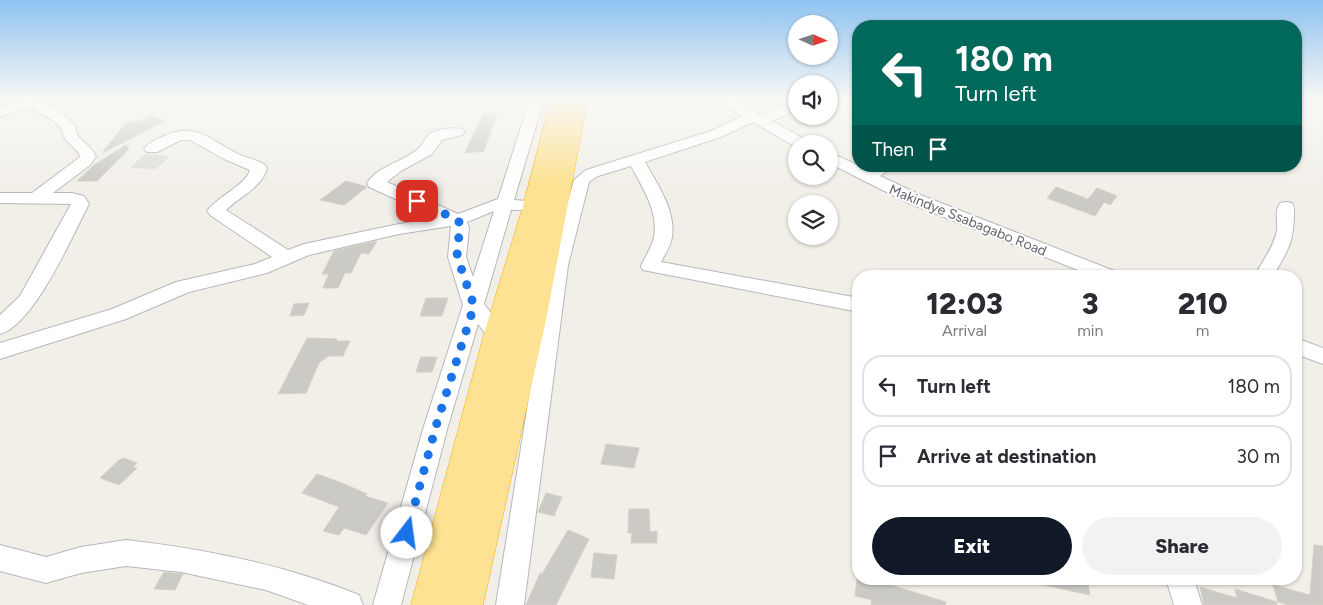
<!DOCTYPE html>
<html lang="en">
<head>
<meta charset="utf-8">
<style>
	:root { --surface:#fff; --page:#f2f2f3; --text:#2b2b33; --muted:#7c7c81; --line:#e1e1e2; --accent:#111827 }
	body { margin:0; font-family:Figtree,sans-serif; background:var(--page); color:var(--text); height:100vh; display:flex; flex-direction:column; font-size:19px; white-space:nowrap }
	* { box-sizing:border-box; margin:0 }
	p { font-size:16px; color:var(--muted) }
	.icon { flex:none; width:28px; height:28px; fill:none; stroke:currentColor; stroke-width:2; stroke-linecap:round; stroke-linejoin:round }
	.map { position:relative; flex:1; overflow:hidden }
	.details { position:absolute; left:852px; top:270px; width:450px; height:315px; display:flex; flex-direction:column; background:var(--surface); border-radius:20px; box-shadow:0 1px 4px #0004 }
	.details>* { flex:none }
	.hud { position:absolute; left:852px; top:20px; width:450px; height:152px; border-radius:20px; box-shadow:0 1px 4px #0004; background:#00695c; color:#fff; overflow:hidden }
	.needle { width:32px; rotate:93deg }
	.buttons { position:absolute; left:788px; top:15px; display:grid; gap:10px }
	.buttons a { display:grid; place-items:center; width:50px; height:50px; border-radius:50%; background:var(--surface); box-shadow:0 1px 4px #0004; font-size:25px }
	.pin { position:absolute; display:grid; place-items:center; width:42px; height:42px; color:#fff; margin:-21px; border-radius:10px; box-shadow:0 2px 8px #0006 }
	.me { position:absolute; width:55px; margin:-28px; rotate:15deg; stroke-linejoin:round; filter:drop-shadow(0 0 4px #0008) }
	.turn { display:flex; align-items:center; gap:18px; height:105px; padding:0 20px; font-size:22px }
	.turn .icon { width:65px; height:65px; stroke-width:2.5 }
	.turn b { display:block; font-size:35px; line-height:42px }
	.then { display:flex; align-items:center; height:48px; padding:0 20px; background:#0003; gap:10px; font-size:19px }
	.eta { display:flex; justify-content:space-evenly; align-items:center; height:85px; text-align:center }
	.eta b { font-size:30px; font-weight:800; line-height:35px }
	.cta { display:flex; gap:10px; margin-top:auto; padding:10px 20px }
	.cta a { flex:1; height:58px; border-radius:30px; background:var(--accent); color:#fff; font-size:20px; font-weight:800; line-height:58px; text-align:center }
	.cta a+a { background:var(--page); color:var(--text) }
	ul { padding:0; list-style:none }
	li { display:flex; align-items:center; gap:15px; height:62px; margin:0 10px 8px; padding:0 10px; border:2px solid var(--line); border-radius:20px }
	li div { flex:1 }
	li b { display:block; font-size:19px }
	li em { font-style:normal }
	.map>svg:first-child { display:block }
	.industrial { fill:#e0deda }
	.building { fill:#cccac5; stroke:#d6d1c6 }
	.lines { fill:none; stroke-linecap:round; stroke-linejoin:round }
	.minor-casing { stroke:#b5b8bc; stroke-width:2 }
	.highway-casing { stroke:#f9ab00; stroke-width:1 }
	.minor { fill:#fff; fill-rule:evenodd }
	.highway { fill:#fde293; fill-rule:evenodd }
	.route { stroke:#1a73e8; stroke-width:9; stroke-dasharray:0 16.2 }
	.labels { text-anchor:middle; stroke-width:4; stroke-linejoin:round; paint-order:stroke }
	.street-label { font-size:14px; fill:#5f6368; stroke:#fff }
</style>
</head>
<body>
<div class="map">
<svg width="1323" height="605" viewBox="0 0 1323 605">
	<rect width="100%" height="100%" fill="#f1efe8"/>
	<polygon class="industrial" points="145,154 170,156 156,169 130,168"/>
	<g class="building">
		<polygon points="483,113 497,113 484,151 465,153"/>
		<polygon points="150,116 165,121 102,153 125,124 134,121 138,122"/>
		<polygon points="126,145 129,149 97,181 77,181 94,165"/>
		<polygon points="346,181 367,187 344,205 320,200"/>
		<polygon points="1056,187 1088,199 1097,188 1117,196 1110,205 1104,202 1095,216 1047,198"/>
		<polygon points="377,241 369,254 361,253 351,273 345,273 338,288 323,288 329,274 322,274 334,251"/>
		<polygon points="426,298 448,298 442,316 420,316"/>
		<polygon points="309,303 304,315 290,316 294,304"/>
		<polygon points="307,338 337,339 337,341 350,341 343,356 328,356 319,363 306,393 278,394"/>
		<polygon points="421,357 437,357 432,372 416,372"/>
		<polygon points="606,444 639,448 634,468 601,464"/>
		<polygon points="124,458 137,463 133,467 137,468 119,485 100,478 119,460"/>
		<polygon points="317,474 342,483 367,494 365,496 388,503 366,535 344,528 339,535 323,531 339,507 302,493"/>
		<polygon points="546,493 562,497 554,516 538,512"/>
		<polygon points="629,509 649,509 650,532 657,531 657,543 631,543 632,533 628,533"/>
		<polygon points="568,530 589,539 556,605 526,605 540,573 542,574"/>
		<polygon points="1314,545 1323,546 1323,605 1288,605 1278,602 1273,585 1310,595"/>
		<polygon points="594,553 617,555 614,579 591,577"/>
		<polygon points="164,572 183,574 175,590 154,589"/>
		<polygon points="857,579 884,579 892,581 891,585 946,602 945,605 871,605 872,600 855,596"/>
		<polygon points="1039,579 1087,579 1090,595 1039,584"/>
		<polygon points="1200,587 1237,598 1235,589 1277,602 1277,605 1204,605"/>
	</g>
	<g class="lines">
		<g class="minor-casing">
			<g id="minor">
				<path d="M 530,99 L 544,99 L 514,200 L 541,202 L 544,206 L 541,210 L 511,210 L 484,304 L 508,334 L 505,339 C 491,343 486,334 478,324 L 448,426 L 401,605 L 373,605 L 424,426 L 463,305 L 448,257 L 451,226 L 399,234 L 309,255 L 267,273 L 189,292 L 126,319 L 0,359 L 0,343 L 112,309 L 176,282 L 255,264 L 272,257 L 210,215 L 207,211 C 218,196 246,185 250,170 L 224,159 L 190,140 L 181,140 L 157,152 L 147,152 L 144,149 C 148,143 157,139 164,136 C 196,122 209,139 236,153 C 245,158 256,159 265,165 L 267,168 C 262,188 240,196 226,210 L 288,250 L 304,244 L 399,224 L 438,218 L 369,187 L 367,183 C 379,165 404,162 419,148 C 424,144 425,136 431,133 C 439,129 454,127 462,129 L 465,132 L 462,135 L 442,140 L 432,154 L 401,171 L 387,182 L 458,214 L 498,199 ZM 494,211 L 473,277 L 466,257 L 469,228 L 467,222 Z"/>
				<path d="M 714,99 L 732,99 L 761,115 L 796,101 L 796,110 L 772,121 L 808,141 L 811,144 L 796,144 L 796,147 L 753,122 L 721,137 L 645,162 C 657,184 676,210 672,237 C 671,246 665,254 661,262 L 859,298 L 859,312 L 643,270 L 641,266 C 645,257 652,247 654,237 C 659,212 642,187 631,166 L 598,176 L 589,182 L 568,265 L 524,605 L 496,605 L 550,265 L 574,180 L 586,170 L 711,131 L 742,116 Z"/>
				<path d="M 21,100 C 39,100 63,109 74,125 C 76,128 76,132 78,136 C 85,144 92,147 96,157 L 90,165 L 53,193 L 72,193 L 84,196 L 89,204 C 72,236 35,324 0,334 L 0,315 L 20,296 L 71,204 L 0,203 L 0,193 L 32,193 L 80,157 L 79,153 L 65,139 L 61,128 L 54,121 L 30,108 L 23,108 L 0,117 L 0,108 Z"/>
				<polygon points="829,152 868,170 874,166 894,166 880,176 918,194 1117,272 1120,276 1093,276 906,202 829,163"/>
				<path d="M 1286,202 L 1292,203 C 1295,208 1294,209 1294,214 C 1294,243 1287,252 1273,276 L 1255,276 C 1262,261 1274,247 1277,230 C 1278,221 1274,212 1280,203 Z"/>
				<polygon points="1296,338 1323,348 1323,364 1296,354"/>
				<path d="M 126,540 C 206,549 285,565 359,595 L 363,605 L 308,605 L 266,590 L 181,572 L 126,566 L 81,573 L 46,583 L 0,571 L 0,545 L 46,557 L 81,547 Z"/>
				<polygon points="1166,579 1194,579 1202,605 1174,605"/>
			</g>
		</g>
		<g class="highway-casing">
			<polygon id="highway" points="551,99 571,99 570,104 576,102 583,104 586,108 546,320 483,605 411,605 484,334 523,206"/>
		</g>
		<use href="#minor" class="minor"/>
		<use href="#highway" class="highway"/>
	</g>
	<linearGradient id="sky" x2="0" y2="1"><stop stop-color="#8fc3f1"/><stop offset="0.54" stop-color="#f9f8f5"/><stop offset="1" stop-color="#f9f8f5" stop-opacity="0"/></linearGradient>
	<rect width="1323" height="184" fill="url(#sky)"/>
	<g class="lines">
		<polyline class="route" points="407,533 436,426 474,306 457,256 460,224 458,220 417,201"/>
	</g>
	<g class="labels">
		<g class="street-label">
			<text transform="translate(968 220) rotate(22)" y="5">Makindye Ssabagabo Road</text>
		</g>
	</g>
</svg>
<div class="buttons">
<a><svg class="needle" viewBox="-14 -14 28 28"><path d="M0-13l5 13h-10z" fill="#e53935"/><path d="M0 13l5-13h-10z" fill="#7c7c81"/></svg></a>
<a><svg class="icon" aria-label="sound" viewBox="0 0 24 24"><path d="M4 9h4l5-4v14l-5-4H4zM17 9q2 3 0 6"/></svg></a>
<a><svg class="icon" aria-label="search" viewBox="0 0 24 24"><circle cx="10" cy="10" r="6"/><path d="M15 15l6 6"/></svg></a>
<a><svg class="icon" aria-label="layers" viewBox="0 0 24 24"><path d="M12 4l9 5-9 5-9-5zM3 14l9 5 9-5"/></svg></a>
</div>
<div class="pin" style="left:417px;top:201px;background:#d93025"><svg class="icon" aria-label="arrive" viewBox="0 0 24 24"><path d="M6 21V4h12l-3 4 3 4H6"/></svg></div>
<svg class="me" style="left:407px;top:533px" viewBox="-20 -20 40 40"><circle r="19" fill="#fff"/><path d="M0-13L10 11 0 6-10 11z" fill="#1a73e8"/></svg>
<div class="hud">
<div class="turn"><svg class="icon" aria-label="left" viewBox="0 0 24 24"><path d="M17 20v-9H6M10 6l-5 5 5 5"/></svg><div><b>180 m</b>Turn left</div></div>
<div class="then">Then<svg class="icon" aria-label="arrive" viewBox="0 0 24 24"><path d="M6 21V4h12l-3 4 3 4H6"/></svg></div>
</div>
<section class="details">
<div class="eta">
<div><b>12:03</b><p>Arrival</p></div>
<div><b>3</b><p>min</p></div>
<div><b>210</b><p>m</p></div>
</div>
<ul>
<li><svg class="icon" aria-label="left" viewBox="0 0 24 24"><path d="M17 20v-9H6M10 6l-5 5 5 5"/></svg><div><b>Turn left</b></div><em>180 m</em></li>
<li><svg class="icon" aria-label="arrive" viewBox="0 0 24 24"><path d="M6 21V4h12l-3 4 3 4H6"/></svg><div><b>Arrive at destination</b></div><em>30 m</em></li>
</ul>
<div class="cta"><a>Exit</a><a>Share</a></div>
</section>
</div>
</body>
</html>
